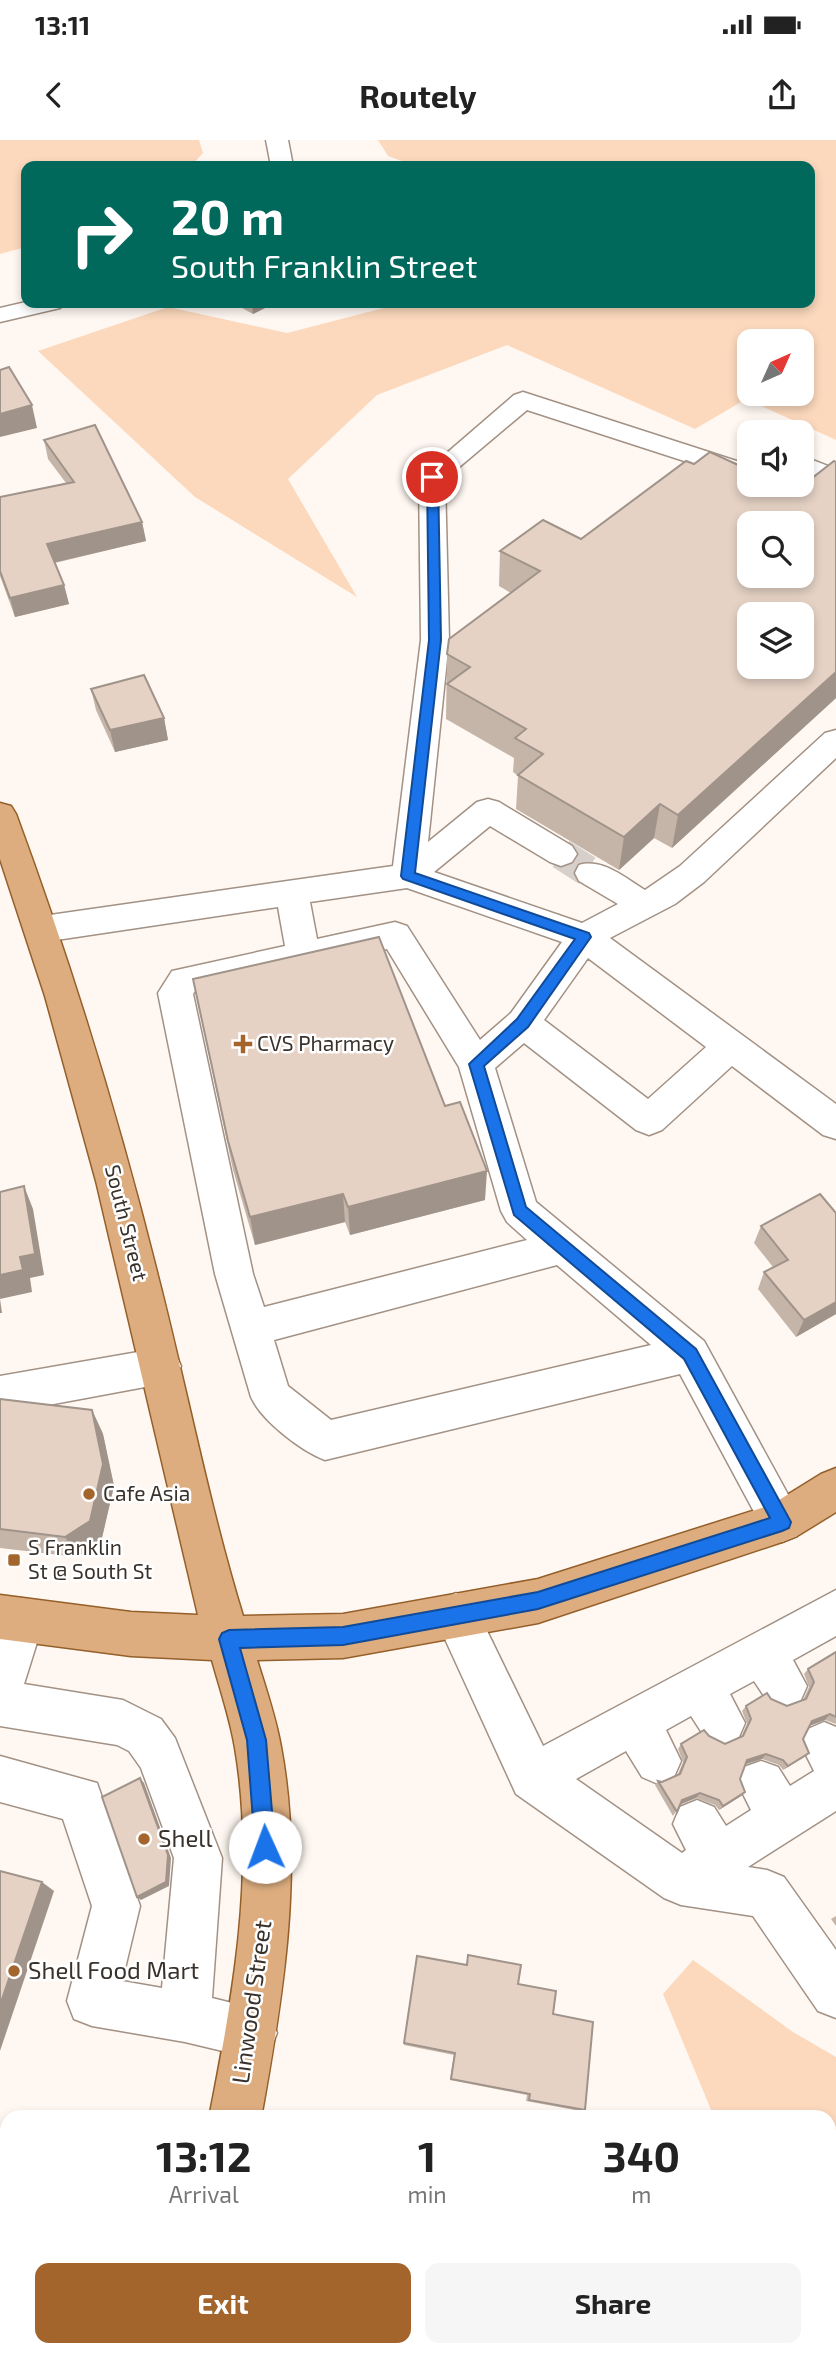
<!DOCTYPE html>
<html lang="en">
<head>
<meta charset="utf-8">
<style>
	:root { --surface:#fff; --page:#f6f6f6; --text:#222; --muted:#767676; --accent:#a4652c }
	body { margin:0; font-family:"Exo 2",sans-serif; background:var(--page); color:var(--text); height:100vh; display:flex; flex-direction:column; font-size:26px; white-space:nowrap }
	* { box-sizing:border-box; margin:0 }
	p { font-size:23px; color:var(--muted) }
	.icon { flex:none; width:38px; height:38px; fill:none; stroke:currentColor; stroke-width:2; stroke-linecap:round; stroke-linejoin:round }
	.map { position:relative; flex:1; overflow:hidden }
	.panel { position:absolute; left:0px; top:1970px; width:836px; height:247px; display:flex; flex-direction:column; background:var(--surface); border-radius:21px 21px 0 0; box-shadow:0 4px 10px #0003 }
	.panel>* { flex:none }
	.hud { position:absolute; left:21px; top:21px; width:794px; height:147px; border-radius:14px; box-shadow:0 4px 10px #0003; background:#00695c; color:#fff; overflow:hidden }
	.needle { width:46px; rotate:45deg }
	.buttons { position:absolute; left:737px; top:189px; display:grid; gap:14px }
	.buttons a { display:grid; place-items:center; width:77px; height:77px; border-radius:14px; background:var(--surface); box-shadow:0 4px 10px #0003; font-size:35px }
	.pin { position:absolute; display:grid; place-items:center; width:60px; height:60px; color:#fff; margin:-30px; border:4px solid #fff; border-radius:50%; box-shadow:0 2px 7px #0007 }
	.me { position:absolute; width:77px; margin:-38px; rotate:358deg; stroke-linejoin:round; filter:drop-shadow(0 0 5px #0008) }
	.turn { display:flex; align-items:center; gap:24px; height:147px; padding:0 35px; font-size:32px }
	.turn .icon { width:91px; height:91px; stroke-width:2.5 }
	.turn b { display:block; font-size:49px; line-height:60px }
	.eta { display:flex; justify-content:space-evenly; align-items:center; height:119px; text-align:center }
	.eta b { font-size:42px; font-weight:700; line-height:49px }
	.button { display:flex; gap:14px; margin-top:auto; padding:14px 35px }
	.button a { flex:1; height:80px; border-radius:14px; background:var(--accent); color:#fff; font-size:28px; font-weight:700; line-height:80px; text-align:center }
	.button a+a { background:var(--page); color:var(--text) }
	.status { display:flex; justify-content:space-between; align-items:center; height:49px; padding:0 35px; background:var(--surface); direction:ltr }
	.status svg { height:19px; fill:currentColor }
	header { display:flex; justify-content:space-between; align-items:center; height:91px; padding:0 35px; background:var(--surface); font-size:32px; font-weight:700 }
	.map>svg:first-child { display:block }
	.green { fill:#fcd9bd; fill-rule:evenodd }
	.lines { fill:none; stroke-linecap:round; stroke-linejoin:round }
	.minor-tunnel { stroke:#d7d0ca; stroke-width:31; stroke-dasharray:31 15; stroke-linecap:butt }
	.minor-casing { stroke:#a29184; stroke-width:3 }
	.major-casing { stroke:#955f2a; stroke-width:3 }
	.minor { fill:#fff; fill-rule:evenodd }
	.major { fill:#ddad7f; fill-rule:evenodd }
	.wall { fill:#c5b5a9 }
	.shaded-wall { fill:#a0938a }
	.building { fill:#e5d2c5; stroke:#a0938a; stroke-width:2; fill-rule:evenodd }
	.route { fill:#1a73e8; stroke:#114b97; stroke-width:2 }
	.poi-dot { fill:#a4652c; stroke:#fff; stroke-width:2.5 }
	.labels { text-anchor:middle; stroke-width:5; stroke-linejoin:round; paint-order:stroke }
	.poi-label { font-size:21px; fill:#39322c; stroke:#fff; text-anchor:start }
	.street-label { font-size:21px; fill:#39322c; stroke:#fff }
	.near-poi-label { font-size:24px; fill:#39322c; stroke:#fff; text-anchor:start }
	.near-street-label { font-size:24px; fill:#39322c; stroke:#fff }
</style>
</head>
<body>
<div class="status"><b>13:11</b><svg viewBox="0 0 49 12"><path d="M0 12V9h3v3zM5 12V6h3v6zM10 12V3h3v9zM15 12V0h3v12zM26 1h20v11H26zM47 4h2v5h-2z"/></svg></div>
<header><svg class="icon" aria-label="back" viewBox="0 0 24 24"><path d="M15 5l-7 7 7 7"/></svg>Routely<svg class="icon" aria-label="share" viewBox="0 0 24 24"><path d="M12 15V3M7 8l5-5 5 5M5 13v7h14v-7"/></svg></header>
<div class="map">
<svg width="836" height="2217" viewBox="0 0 836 2217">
	<rect width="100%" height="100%" fill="#fff8f2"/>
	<g class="green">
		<polygon points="0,0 199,0 203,13 191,26 26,26 26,107 0,114"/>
		<path d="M 378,0 L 836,0 L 836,300 L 746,259 L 695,289 L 507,205 L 377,255 L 288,339 L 357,457 L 195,357 L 38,211 L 168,167 L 287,193 L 403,163 L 810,163 L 810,26 L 416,26 L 388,16 ZM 749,201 L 802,201 L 802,254 L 749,254 Z"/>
		<polygon points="693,1820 793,1892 836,1917 836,2217 812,2217 809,2210 830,2210 830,1978 714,1977 663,1854"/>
	</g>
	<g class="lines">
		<polyline class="minor-tunnel" points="561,714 591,733"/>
		<g class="minor-casing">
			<g id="minor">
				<polygon points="266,0 288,0 293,26 271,26"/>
				<polygon points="26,162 26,163 64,163 60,168 0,182 0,168"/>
				<path d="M 523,252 L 749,325 L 749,342 L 527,270 L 445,339 L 449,500 L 428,702 L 477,662 L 488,659 L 499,662 L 572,706 L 577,714 L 572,722 L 561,726 L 550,722 L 490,686 L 434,732 L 582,783 L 618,764 L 579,741 L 575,733 L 579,725 C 603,718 625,738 645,750 L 680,726 L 825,593 L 836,590 L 836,618 L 704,742 L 675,764 L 610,798 L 836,964 L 836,999 L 823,995 L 732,926 L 662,990 L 649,995 L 636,990 L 524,903 L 495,928 L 536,1062 L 704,1201 L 803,1382 L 797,1396 L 782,1402 L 767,1396 L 680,1234 L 325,1320 C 301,1311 261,1280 251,1257 L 215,1134 L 158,853 L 172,831 L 285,806 L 278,767 L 43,802 L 31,798 L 26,789 L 31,780 L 43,776 L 393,726 L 421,500 L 419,337 L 514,255 ZM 407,748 L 562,802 L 511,873 L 480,900 L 407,786 L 395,782 L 317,799 L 310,762 ZM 387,809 L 459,927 L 501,1071 L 507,1082 L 527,1100 L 264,1167 L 253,1134 L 193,854 L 195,851 ZM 588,818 L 706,907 L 648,959 L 544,880 ZM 557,1125 L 651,1205 L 331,1280 L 288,1246 L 274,1200 Z"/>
				<polygon points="802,316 836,329 836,347 802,333"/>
				<polygon points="161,1208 175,1213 181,1226 175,1239 161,1244 0,1274 0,1236"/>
				<polygon points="836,1450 836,1496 793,1520 807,1546 800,1562 784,1569 768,1562 754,1541 730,1554 745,1583 738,1599 722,1606 706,1599 691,1576 666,1590 681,1621 674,1637 658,1644 642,1637 626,1611 576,1639 682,1713 686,1710 673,1684 680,1667 697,1660 714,1667 726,1686 751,1670 738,1644 744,1627 761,1621 778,1627 790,1646 814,1631 801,1605 808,1589 824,1582 836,1587 836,1671 748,1727 767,1730 784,1737 836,1810 836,1878 818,1871 753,1776 681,1765 664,1758 516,1654 434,1475 440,1460 456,1453 472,1460 543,1606"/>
				<polygon points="22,1458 38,1465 44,1480 24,1544 123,1560 161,1579 175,1598 222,1718 212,1858 252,1868 270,1875 277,1893 270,1911 252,1918 185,1902 92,1886 74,1879 67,1861 92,1766 63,1679 0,1662 0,1616 97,1643 140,1766 122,1841 162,1848 174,1718 141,1628 129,1611 117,1605 0,1586 0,1480 6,1465"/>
			</g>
		</g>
		<g class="major-casing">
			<g id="major">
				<path d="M 0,663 L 11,666 L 16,674 C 72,826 119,979 158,1136 C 187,1249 209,1365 243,1476 L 343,1474 L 538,1439 L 771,1365 L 821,1334 L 836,1328 L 836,1372 L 797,1396 L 782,1402 L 538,1483 L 343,1518 L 257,1520 C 266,1549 276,1578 281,1607 C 304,1729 283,1857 261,1978 L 209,1978 C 233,1857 256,1730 235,1608 C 230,1578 220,1549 212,1520 L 131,1516 L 0,1499 L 0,1455 L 131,1472 L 198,1475 L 96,1041 L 45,856 L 0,719 Z"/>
				<polygon points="154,2210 210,2210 208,2217 152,2217"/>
			</g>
		</g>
		<use href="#minor" class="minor"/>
		<use href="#major" class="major"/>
	</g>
	<g class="wall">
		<polygon points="233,163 275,163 253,174"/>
		<polygon points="44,300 142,382 146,401 55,423 64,445 69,464 15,477 0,436 0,357 66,343 48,319"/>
		<polygon points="836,322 836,558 672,708 654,698 619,730 516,669 518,636 513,632 514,618 446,579 447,514 511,453 499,446 500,411 581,399 694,324 749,345 807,342"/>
		<polygon points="91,549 164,578 168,600 115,612 96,570"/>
		<polygon points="193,839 445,966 485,1060 350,1095 345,1082 255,1105 233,1030"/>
		<polygon points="836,1073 836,1174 796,1197 758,1149 764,1132 773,1127 754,1103 761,1086"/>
		<polygon points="0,1259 92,1270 103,1294 114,1346 101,1402 77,1417 0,1408"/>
		<polygon points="836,1512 836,1584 825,1580 810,1585 803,1599 809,1613 804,1617 783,1630 779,1625 762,1619 746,1624 740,1639 741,1656 719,1670 715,1665 696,1658 681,1664 673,1676 655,1645 658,1641 662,1642 678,1634 683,1622 678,1609 681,1604 709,1596 725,1604 741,1597 747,1584 742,1571 746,1566 771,1559 787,1566 803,1560 809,1547 804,1534 808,1529"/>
		<polygon points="836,1776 836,1786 831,1779"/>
		<polygon points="468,1815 518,1844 553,1874 585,1970 580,1971 526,1961 527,1955 450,1940 454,1915 404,1905 404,1903 466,1825"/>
	</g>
	<g class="shaded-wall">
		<polygon points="252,163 275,163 253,174"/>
		<polygon points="32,265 37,288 0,297 0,274"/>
		<polygon points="142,382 146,401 52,423 47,404"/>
		<polygon points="64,445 69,464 15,477 10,458"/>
		<polygon points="836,532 836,558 672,708 678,675"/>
		<polygon points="164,578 168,600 115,612 110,590"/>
		<polygon points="660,664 654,698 619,730 624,697"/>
		<polygon points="487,1031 485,1060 350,1095 348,1067"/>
		<polygon points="24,1046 33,1069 44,1135 30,1138 32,1152 0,1159 2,1173 0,1173 0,1135 20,1117"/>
		<polygon points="343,1054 345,1082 255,1105 250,1077"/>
		<polygon points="836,1162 836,1174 796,1197 804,1180"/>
		<polygon points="92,1270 103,1294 114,1346 101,1402 77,1417 65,1397"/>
		<polygon points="830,1574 825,1580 807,1587 812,1581"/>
		<polygon points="809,1613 804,1617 783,1630 788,1626"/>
		<polygon points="766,1614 762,1619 743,1625 747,1620"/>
		<polygon points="140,1638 144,1643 171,1718 169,1746 141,1760 137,1757"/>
		<polygon points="745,1652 741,1656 719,1670 723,1666"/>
		<polygon points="700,1653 696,1658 679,1665 682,1660"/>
		<polygon points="42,1742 54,1751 0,1911 0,1865"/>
		<polygon points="0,2043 7,2045 7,2049 0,2047"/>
	</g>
	<g class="building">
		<polygon points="9,227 32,265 0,274 0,230"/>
		<polygon points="95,285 142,382 47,404 64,445 10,458 0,431 0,357 74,342 44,300"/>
		<path d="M 710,312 L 749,330 L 749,345 L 802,345 L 802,339 L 807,342 L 834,321 L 836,322 L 836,532 L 678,675 L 660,664 L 624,697 L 518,635 L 543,614 L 515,598 L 526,589 L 447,544 L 470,527 L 447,514 L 449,499 L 540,431 L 500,411 L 543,380 L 581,399 L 686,321 L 694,324 ZM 749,383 L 802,383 L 802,436 L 749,436 ZM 749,474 L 802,474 L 802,527 L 749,527 Z"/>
		<polygon points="144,535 164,578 110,590 91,549"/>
		<polygon points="379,797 445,966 460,962 487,1031 348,1067 343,1054 250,1077 228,1001 193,839"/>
		<polygon points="24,1046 35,1114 20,1117 23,1130 0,1135 0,1052"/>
		<polygon points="820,1054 836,1073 836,1162 804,1180 764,1132 788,1120 761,1086"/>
		<polygon points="0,1259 92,1270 103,1324 90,1381 65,1397 0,1389"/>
		<polygon points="836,1512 836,1577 830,1574 812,1581 803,1599 809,1613 788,1626 783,1620 766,1614 747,1620 740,1639 745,1652 723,1666 719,1660 700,1653 682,1660 677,1672 658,1641 662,1642 680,1634 687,1617 681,1604 704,1590 709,1596 725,1604 743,1596 751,1579 746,1566 767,1553 771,1559 787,1566 806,1559 814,1542 808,1529"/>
		<polygon points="140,1638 168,1715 166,1742 137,1757 102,1657"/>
		<polygon points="0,1731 42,1742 0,1865"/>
		<polygon points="468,1815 521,1825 518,1844 556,1851 553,1874 593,1882 585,1970 529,1960 530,1954 451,1939 455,1913 404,1903 417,1816 467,1825"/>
		<polygon points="0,2047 7,2049 6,2165 0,2163"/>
		<polygon points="325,2210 456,2210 469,2214 468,2217 324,2217"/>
	</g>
	<polygon class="route" points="432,334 438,337 441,500 415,733 589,793 591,797 528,887 484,926 526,1067 696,1209 791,1382 789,1388 782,1391 538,1469 343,1505 240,1508 266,1600 275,1707 272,1714 265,1717 258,1714 255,1707 247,1600 219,1499 222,1493 229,1490 343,1487 538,1452 770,1378 684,1219 514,1075 469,924 517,879 575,799 403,739 401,736 429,500 427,337"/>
	<g class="poi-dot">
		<path d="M239.5 893.5h7v7h7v7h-7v7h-7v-7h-7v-7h7z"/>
		<circle cx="89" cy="1354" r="7"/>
		<rect x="7" y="1413" width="14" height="14" rx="3.5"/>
		<circle cx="144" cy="1699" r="7"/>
		<circle cx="14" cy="1831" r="7"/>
	</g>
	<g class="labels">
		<g class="poi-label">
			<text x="257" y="911">CVS Pharmacy</text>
			<text x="103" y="1361">Cafe Asia</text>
			<text x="28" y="1415">S Franklin<tspan x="28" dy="24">St @ South St</tspan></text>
		</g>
		<g class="street-label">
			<text transform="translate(126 1083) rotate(76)" y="7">South Street</text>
		</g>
		<g class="near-poi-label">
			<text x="158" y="1707">Shell</text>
			<text x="28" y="1839">Shell Food Mart</text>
		</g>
		<g class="near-street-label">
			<text transform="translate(252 1862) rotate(-82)" y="8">Linwood Street</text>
		</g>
	</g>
</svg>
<div class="buttons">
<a><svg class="needle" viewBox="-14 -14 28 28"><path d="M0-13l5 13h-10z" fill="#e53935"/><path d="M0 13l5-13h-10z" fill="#767676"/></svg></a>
<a><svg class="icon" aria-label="sound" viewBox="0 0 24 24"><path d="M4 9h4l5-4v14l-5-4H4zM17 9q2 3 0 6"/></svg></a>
<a><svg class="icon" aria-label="search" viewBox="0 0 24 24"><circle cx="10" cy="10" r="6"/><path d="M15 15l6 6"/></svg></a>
<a><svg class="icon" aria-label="layers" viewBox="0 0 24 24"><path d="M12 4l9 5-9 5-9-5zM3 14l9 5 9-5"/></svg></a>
</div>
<div class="pin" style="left:432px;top:337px;background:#d93025"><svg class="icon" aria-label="arrive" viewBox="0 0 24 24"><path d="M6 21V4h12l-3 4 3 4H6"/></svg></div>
<svg class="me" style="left:265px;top:1707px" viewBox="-20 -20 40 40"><circle r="19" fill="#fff"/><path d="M0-13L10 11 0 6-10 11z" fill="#1a73e8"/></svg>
<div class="hud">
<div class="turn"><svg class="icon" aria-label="right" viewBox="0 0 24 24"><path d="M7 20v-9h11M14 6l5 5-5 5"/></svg><div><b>20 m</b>South Franklin Street</div></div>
</div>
<section class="panel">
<div class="eta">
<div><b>13:12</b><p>Arrival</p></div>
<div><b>1</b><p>min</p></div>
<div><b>340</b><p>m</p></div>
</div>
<div class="button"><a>Exit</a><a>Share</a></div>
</section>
</div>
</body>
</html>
